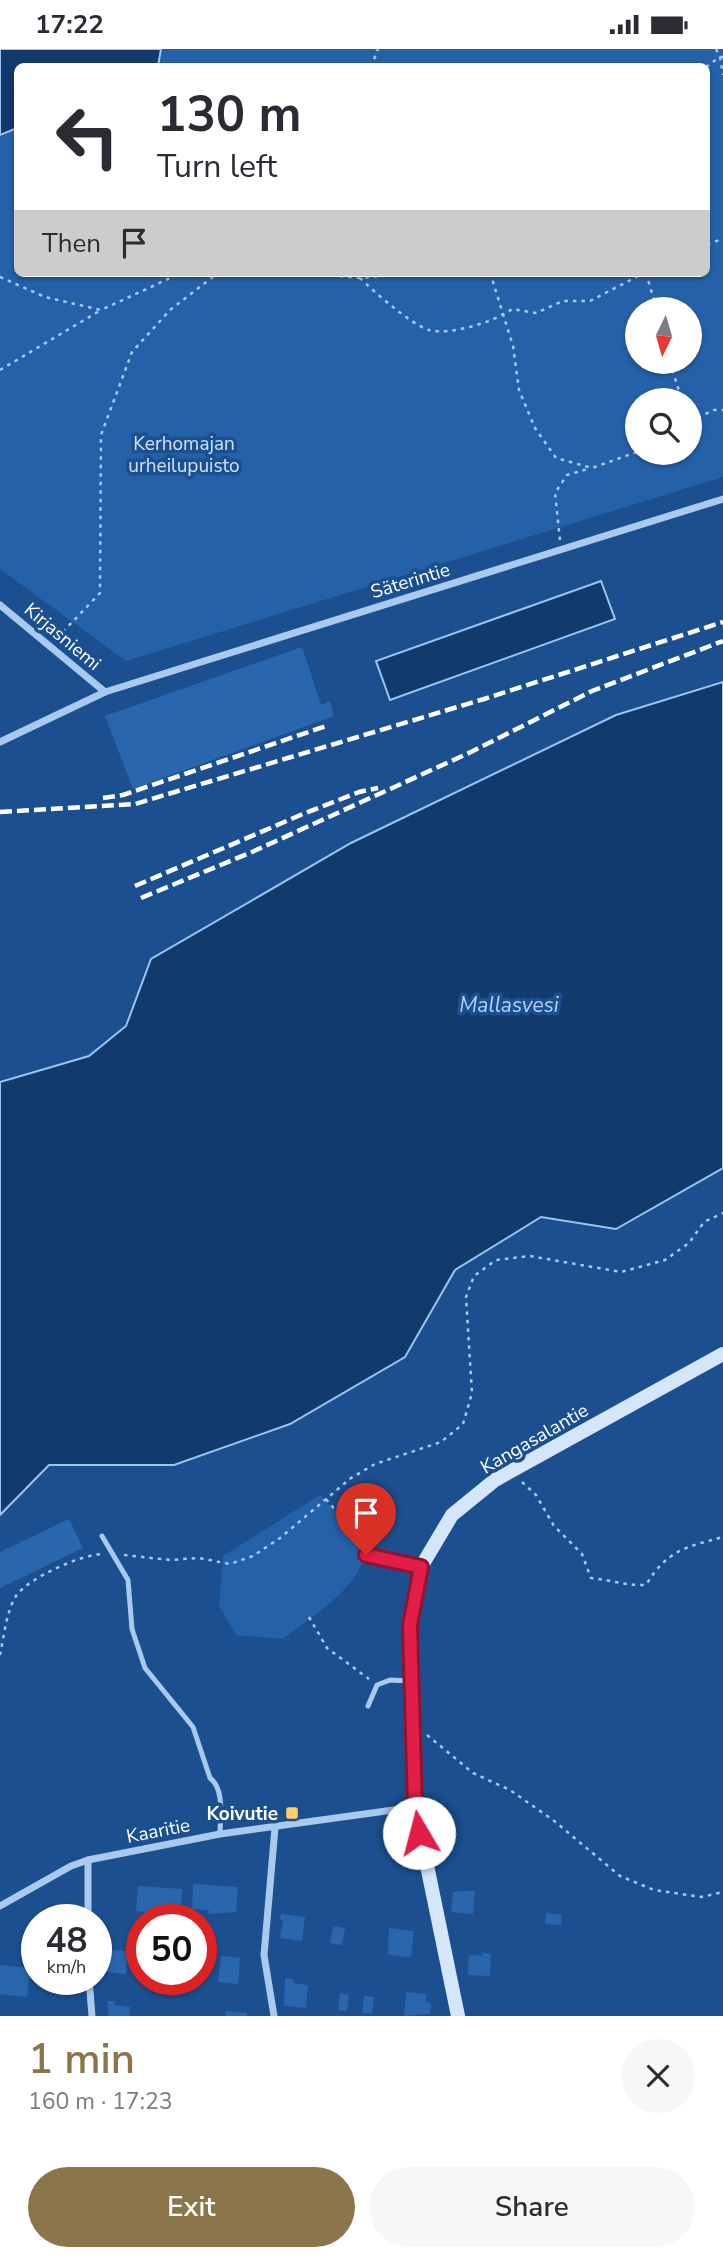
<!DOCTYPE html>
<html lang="en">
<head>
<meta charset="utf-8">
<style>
	:root { --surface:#fff; --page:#f7f7f7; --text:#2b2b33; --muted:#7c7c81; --accent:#8a764a }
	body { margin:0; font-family:"Nunito Sans",sans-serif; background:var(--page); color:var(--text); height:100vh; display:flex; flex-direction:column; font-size:26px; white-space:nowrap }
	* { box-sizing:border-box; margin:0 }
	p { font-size:23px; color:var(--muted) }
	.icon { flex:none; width:38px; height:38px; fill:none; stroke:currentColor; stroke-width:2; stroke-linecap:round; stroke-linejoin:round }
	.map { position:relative; height:1967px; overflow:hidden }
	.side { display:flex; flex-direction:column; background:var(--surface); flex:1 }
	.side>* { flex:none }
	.guide { position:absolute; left:14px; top:14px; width:696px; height:214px; border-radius:10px; box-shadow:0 2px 5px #0004; background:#fff; color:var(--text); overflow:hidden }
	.needle { width:46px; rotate:185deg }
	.buttons { position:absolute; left:625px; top:248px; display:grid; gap:14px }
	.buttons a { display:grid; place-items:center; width:77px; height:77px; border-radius:50%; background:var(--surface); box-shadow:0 2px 5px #0004; font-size:35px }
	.speed { position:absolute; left:21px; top:1855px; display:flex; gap:14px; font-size:35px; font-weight:700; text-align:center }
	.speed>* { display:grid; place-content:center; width:91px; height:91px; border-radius:50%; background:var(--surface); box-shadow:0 2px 5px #0004; line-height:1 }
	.speed small { font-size:18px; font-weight:400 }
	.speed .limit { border:10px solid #d22; background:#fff; color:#111 }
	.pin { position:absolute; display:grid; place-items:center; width:60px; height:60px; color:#fff; margin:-72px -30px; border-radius:50% 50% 50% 0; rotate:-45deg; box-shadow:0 0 7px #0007 }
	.pin .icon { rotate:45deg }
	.me { position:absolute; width:77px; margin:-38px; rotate:352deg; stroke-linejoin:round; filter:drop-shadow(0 0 5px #0008) }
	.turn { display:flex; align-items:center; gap:24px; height:147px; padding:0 28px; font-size:32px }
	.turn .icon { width:91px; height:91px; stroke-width:2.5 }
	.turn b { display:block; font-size:49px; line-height:60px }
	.then { display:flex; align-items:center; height:66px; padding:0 28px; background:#0003; gap:14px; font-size:26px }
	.round { display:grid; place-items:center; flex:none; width:74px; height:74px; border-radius:37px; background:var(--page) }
	.head { display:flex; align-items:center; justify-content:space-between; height:119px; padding:0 28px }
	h1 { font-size:42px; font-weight:600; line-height:52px; color:var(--accent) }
	.action { display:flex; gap:14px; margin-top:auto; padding:14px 28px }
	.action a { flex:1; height:80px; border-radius:42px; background:var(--accent); color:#fff; font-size:28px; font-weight:600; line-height:80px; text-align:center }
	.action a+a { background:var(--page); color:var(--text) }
	.status { display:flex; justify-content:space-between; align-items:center; height:49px; padding:0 35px; background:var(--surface); direction:ltr }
	.status svg { height:19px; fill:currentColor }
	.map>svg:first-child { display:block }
	.green { fill:#2461a8; fill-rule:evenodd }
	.water { fill:#123a6d; stroke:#9cc4f0; stroke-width:2 }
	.building { fill:#2a66ad }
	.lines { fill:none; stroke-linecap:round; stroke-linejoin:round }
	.path { stroke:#a9c9ee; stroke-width:2.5; stroke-dasharray:3.5 5; stroke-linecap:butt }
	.service { stroke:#a9c9ee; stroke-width:5 }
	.minor { stroke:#a9c9ee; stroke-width:7 }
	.secondary { stroke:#d6e6fa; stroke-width:14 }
	.rail { stroke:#fff; stroke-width:4.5; stroke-dasharray:12 5; stroke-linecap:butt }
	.route-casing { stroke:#92132f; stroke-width:18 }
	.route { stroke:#e11d48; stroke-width:12 }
	.poi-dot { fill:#ffd166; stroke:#1b4f8f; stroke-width:2.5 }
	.labels { text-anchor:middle; stroke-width:7; stroke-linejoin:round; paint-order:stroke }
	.park-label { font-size:19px; fill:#cfe3fa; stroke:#1b4f8f }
	.street-label { font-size:19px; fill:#fff; stroke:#1b4f8f }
	.poi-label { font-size:19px; font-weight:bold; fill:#fff; stroke:#1b4f8f; text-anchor:end }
	.water-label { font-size:21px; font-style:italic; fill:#b5d3f5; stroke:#1b4f8f }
</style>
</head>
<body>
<div class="status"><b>17:22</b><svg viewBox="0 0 49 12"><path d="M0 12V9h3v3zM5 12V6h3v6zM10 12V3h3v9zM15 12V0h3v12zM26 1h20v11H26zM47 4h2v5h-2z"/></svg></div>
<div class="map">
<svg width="723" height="1967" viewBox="0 0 723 1967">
	<rect width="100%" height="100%" fill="#1b4f8f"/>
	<g class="green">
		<path d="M 0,0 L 723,0 L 723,428 L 126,612 L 0,520 ZM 18,18 L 707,18 L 707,224 L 18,224 ZM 637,261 L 690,261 L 690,313 L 637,313 ZM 637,352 L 690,352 L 690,404 L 637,404 Z"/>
		<path d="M 320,1446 L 366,1496 C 364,1538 313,1566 283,1590 L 236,1586 L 219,1557 L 223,1507 Z"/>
	</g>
	<g class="water">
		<polygon points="0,0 161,0 158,17 18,18 17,79 0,86"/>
		<polygon points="601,532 615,570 390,651 376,612"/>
		<polygon points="723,633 723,1119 616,1180 541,1168 455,1221 405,1308 290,1375 174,1416 49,1416 0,1466 0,1033 89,1007 126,977 151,910 351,794 616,666"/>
	</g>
	<g class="building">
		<polygon points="302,598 321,656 330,652 334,667 133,740 105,667"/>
		<polygon points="69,1470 83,1499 0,1539 0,1503"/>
		<polygon points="193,1835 238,1838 236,1863 208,1865 209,1861 192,1860"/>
		<polygon points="138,1837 182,1840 181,1865 153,1868 153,1864 136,1862"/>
		<polygon points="465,1842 475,1842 473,1865 451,1863 453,1843"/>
		<polygon points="546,1864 562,1866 561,1876 545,1875"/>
		<polygon points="281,1865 305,1868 302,1892 280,1889 283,1871 280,1871"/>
		<polygon points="333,1877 345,1879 342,1896 330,1894"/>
		<polygon points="389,1879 414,1882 411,1908 388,1906"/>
		<polygon points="104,1896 112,1897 112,1901 128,1902 126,1925 105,1923"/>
		<polygon points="482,1904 491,1905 490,1927 468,1926 469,1906 482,1907"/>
		<polygon points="221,1907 240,1909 238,1935 218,1933"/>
		<polygon points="0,1916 30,1919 27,1948 0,1945"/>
		<polygon points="285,1929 293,1930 293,1934 308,1936 306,1959 284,1957"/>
		<polygon points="406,1943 426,1945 426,1953 431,1954 430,1965 404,1967"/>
		<polygon points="340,1944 349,1946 347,1962 338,1961"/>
		<polygon points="364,1947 374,1948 372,1965 362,1964"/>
		<polygon points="107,1952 115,1952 114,1956 130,1958 129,1967 109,1967"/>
		<polygon points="226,1962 247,1964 247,1967 225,1967"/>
	</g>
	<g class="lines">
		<g class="path">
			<polyline points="716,0 720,8 723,8"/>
			<polyline points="371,18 378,0"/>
			<polyline points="706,18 720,8 723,26"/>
			<polyline points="707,195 723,190"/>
			<polyline points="306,224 360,229 418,224"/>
			<polyline points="497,224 493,233 513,297 519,341 535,379 556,409 592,419 637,403"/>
			<polyline points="646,224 657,261"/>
			<polyline points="0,228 45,248 101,261 181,224"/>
			<path d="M 360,229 C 373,242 413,277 429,281 C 450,287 496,272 512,260 L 536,264 L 563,252 L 590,252 L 644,224"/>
			<polyline points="670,313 682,352"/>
			<polyline points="0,321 101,261"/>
			<polyline points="690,372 714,361 723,361"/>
			<polyline points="560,491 555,444 567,426 588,420"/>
			<polyline points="57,589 100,544 101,386 132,303 170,261 218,224"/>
			<path d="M 522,1433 L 536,1446 L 554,1477 L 582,1505 L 591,1529 C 611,1531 627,1537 646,1536 C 667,1501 686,1498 723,1488"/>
			<polyline points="326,1450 366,1498"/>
			<polyline points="124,1506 170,1511 199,1509 230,1515 253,1507 280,1489 351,1429 375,1415 441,1393 463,1375 472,1344 466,1248 474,1227 496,1211 530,1207 621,1223 665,1211 689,1194 704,1173 723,1164"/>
			<polyline points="309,1568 327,1599 369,1630"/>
			<path d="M 0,1606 C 4,1588 6,1563 16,1547 C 28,1529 82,1505 103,1505"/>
			<polyline points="427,1686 473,1724 510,1741 553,1771 620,1827 654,1841 701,1848 723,1843"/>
		</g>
		<g class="service">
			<path d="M 102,1487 L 128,1531 L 132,1580 L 145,1619 L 193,1678 L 210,1729 C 225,1740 220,1769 220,1785"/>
			<polyline points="366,1506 421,1518"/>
			<polyline points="368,1657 377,1636 390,1631 411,1632"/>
		</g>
		<g class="minor">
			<polyline points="0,556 105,643"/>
			<polyline points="0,693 105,643 723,450"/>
			<polyline points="0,1857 71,1817 88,1811 220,1785 415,1758"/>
			<polyline points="88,1871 88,1811"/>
			<polyline points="89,1930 92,1967"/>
			<polyline points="274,1967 264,1906 275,1779"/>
		</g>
		<polyline class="secondary" points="458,1967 415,1758 410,1576 421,1518 452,1466 495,1431 723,1305"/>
		<g class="rail">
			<polyline points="103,749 123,746 329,676"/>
			<polyline points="0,763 135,755 484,650 723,573"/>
			<polyline points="135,837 303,765 359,743 378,739"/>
			<polyline points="141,849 252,803 471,703 592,642 723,592"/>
		</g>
	</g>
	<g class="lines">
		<g class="route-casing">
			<polyline id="route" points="366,1506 421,1518 410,1576 415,1758 419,1784"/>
		</g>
		<use href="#route" class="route"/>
	</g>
	<rect class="poi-dot" x="285" y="1757" width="14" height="14" rx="3.5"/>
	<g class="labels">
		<g class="park-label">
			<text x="184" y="401">Kerhomajan<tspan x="184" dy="22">urheilupuisto</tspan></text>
		</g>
		<g class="street-label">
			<text transform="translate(410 531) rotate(-17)" y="7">Säterintie</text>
			<text transform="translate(63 587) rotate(40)" y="7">Kirjasniemi</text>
			<text transform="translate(534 1389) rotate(-30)" y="7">Kangasalantie</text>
			<text transform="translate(158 1781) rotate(-11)" y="7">Kaaritie</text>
		</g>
		<g class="poi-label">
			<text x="278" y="1771">Koivutie</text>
		</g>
		<g class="water-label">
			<text x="509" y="963">Mallasvesi</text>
		</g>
	</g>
</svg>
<div class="buttons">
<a><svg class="needle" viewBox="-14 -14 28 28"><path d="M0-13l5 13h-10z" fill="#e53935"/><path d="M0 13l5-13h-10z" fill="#7c7c81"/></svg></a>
<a><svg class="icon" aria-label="search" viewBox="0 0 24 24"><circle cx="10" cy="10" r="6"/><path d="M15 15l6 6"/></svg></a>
</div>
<div class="speed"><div>48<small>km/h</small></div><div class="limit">50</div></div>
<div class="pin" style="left:366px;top:1506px;background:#d93025"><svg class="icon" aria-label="arrive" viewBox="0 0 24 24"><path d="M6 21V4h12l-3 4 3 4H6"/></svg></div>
<svg class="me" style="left:419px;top:1784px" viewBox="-20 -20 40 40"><circle r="19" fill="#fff"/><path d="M0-13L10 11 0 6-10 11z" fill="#e11d48"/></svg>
<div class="guide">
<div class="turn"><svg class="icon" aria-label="left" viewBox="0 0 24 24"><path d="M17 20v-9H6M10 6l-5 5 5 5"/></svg><div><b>130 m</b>Turn left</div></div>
<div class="then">Then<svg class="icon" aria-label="arrive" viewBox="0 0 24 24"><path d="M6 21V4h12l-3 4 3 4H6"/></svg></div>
</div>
</div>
<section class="side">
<div class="head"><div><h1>1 min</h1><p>160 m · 17:23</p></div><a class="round"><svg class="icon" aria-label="close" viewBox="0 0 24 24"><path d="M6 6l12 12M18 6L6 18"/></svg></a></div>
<div class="action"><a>Exit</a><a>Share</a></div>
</section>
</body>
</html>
